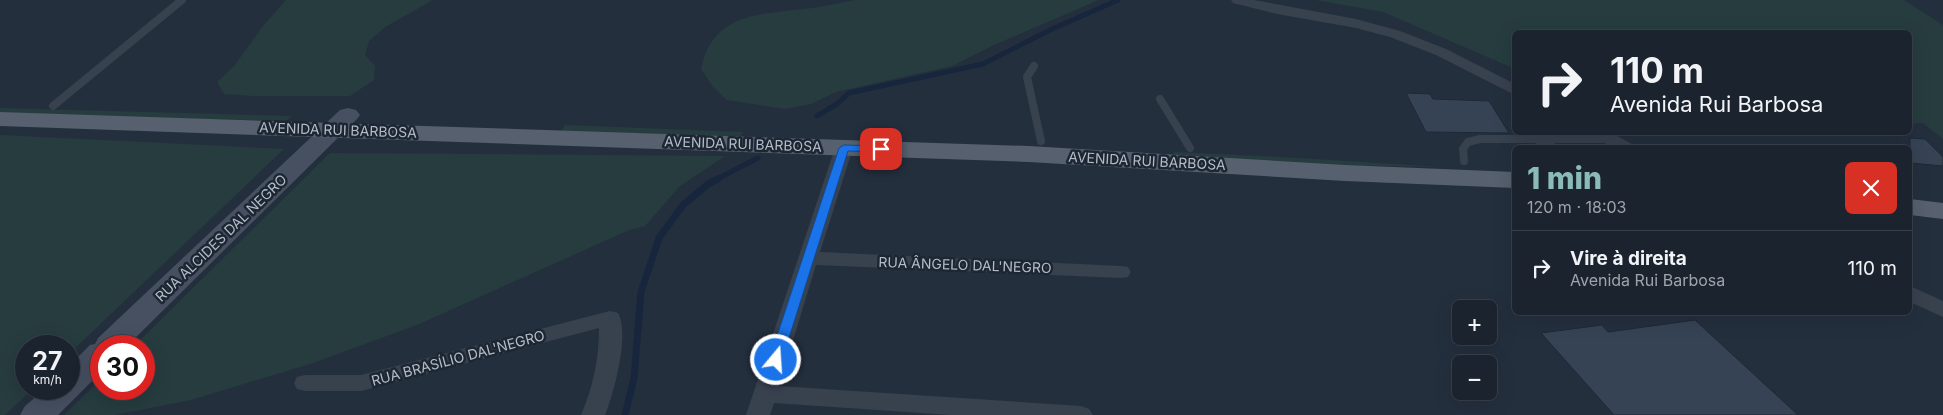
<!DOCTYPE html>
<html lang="pt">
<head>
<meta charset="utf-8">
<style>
	:root { --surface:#1b232e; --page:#282f3a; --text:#f1f3f6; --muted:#a0a4aa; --line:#39404a; --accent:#8bbbb9 }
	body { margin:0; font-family:Inter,sans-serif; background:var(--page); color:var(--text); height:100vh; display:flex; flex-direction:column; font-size:19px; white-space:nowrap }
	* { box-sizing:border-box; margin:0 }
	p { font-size:16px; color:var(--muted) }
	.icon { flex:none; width:28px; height:28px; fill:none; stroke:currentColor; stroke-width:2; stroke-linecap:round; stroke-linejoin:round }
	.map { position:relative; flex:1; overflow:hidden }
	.drawer { position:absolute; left:1512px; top:145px; width:400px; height:170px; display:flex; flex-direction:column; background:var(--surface); border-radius:8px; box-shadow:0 5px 20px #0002,0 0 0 1px var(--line) }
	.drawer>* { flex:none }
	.hud { position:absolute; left:1512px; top:30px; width:400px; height:105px; border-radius:8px; box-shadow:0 5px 20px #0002,0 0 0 1px var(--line); background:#1b232e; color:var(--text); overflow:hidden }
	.tools { position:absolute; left:1452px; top:300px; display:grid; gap:10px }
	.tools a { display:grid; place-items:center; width:45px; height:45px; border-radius:8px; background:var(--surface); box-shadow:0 5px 20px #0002,0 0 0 1px var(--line); font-size:25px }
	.speed { position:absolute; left:15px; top:335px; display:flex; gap:10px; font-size:25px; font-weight:700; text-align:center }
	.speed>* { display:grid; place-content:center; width:65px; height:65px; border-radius:50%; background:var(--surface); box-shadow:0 5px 20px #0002,0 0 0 1px var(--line); line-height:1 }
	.speed small { font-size:12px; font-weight:400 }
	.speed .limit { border:8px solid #d22; background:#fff; color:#111 }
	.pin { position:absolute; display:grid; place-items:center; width:42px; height:42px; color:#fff; margin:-21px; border-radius:10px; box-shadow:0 2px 8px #0006 }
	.me { position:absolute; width:55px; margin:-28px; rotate:18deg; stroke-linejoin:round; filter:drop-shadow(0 0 4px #0008) }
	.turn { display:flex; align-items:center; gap:18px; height:105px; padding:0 15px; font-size:22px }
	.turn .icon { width:65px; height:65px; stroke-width:2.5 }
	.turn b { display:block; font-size:35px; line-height:42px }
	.round { display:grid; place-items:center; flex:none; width:52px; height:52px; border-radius:8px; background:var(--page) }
	.overview { display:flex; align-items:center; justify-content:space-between; height:85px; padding:0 15px }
	h1 { font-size:30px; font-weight:800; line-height:38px; color:var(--accent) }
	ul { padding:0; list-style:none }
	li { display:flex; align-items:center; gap:15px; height:75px; padding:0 15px; border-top:1px solid var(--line) }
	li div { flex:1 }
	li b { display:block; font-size:19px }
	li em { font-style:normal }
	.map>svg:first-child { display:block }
	.green { fill:#263c3f }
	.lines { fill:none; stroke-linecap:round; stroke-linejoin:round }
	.stream-far1 { stroke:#17263c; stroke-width:5 }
	.stream { stroke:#17263c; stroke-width:7 }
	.building { fill:#364354; stroke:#1f2835 }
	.lane { stroke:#38414e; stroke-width:8 }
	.street { fill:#38414e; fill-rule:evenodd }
	.secondary { fill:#465061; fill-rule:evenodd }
	.primary { fill:#56606e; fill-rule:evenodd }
	.route { fill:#1a73e8; stroke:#114b97 }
	.labels { text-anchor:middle; stroke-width:5; stroke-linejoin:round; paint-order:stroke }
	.street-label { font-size:14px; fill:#b4bcc9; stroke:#1d2633 }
</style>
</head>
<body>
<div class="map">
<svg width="1943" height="415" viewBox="0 0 1943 415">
	<rect width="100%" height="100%" fill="#242f3e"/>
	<g class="green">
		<polygon points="286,0 433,0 385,27 369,41 365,55 375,66 374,80 350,96 253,96 224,94 217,82 234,66 263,26"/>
		<path d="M 855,0 L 1099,0 L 994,45 L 952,66 L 836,92 L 811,104 L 785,109 L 727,100 L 713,87 L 701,69 C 712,14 758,14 805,9 C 821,7 838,3 855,0 Z"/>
		<polygon points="1316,0 1904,0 1943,25 1943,139 1923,123 1910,124 1910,32 1515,32 1515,69 1383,12"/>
		<polygon points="0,108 292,116 286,121 0,114"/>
		<polygon points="565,125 743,132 741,136 561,132"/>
		<polygon points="0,135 284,149 69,354 69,346 26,346 26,389 33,389 5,415 0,415"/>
		<polygon points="1174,152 1282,157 1441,167 1318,165 1173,156"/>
		<polygon points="330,153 725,156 680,186 645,226 627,231 417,325 310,364 191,400 115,415 64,415 101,379 101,389 144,389 144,346 134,346"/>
	</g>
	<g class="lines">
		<g class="stream-far1">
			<polyline points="817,116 837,104 849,93 983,64 1050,30 1118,0"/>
			<polyline points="715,180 758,158"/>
		</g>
		<polyline class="stream" points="625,415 634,378 641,292 659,238 683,205 708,184 718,179"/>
	</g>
	<g class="building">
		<polygon points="1406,93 1430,94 1433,99 1489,101 1509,133 1426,132"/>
		<polygon points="1910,138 1925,139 1943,157 1943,166 1910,163"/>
		<polygon points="1695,320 1798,415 1614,415 1541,333 1602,325 1608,332"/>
	</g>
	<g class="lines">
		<g class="lane">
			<polyline points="1034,66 1027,77 1041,141"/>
			<polyline points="1160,99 1190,148"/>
			<polyline points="53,106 182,0"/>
			<polyline points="1539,141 1555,148"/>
			<polyline points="1464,161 1463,149 1468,142 1480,139 1609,139"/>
		</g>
		<g class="street">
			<polygon points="1231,0 1254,0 1356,19 1400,31 1446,49 1515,84 1515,95 1436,55 1390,37 1356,28 1277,14 1233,3"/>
			<polygon points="1589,132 1610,132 1632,144 1634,148 1612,148"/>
			<polygon points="844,143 850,144 853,148 820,252 1121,266 1128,267 1131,272 1128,277 1121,278 816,265 779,386 1081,406 1089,409 1093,415 951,415 774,403 770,415 746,415 835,148 838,144"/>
			<polygon points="1910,286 1943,301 1943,317 1910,302"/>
			<path d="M 610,311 L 618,313 C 630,334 614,393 605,415 L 581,415 C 593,387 599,359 599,328 L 361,391 L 305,391 L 297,389 L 294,383 L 297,377 L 305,375 L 361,375 Z"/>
		</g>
		<polygon class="secondary" points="348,108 356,110 360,115 356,120 127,346 101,346 101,372 58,415 20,415 25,406 45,389 69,389 69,366 90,345 95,344 98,338 340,110"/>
		<g class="primary">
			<polygon points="0,112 1029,146 1345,165 1515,172 1515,188 1345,181 1029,162 0,126"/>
			<polygon points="1910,199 1943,203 1943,219 1910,215"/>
		</g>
	</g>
	<polygon class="route" points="844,145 881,146 886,149 881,152 848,151 782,360 780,363 771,363 769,360 839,148"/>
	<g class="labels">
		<g class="street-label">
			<text transform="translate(338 130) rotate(2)" y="5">AVENIDA RUI BARBOSA</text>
			<text transform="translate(743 144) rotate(2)" y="5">AVENIDA RUI BARBOSA</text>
			<text transform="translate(1147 161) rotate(3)" y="5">AVENIDA RUI BARBOSA</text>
			<text transform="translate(221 238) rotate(-44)" y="5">RUA ALCIDES DAL NEGRO</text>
			<text transform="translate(965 265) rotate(2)" y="5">RUA ÂNGELO DAL'NEGRO</text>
			<text transform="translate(458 358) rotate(-15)" y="5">RUA BRASÍLIO DAL'NEGRO</text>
		</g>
	</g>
</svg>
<div class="tools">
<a>+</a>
<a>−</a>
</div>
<div class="speed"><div>27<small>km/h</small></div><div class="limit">30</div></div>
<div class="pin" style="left:881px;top:149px;background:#d93025"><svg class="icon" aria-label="arrive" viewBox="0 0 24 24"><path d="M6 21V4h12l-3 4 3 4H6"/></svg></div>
<svg class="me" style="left:776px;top:360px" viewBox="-20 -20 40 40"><circle r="17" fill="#1a73e8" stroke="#fff" stroke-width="3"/><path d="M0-11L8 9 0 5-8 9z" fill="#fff"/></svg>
<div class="hud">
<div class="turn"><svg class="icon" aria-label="right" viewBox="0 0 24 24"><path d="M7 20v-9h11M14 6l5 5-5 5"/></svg><div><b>110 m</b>Avenida Rui Barbosa</div></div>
</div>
<section class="drawer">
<div class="overview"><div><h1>1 min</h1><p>120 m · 18:03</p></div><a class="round" style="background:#d93025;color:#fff"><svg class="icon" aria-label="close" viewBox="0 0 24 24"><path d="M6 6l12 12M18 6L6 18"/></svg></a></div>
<ul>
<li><svg class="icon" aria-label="right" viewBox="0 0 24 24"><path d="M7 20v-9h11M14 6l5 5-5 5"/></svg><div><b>Vire à direita</b><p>Avenida Rui Barbosa</p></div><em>110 m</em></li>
</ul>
</section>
</div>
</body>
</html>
